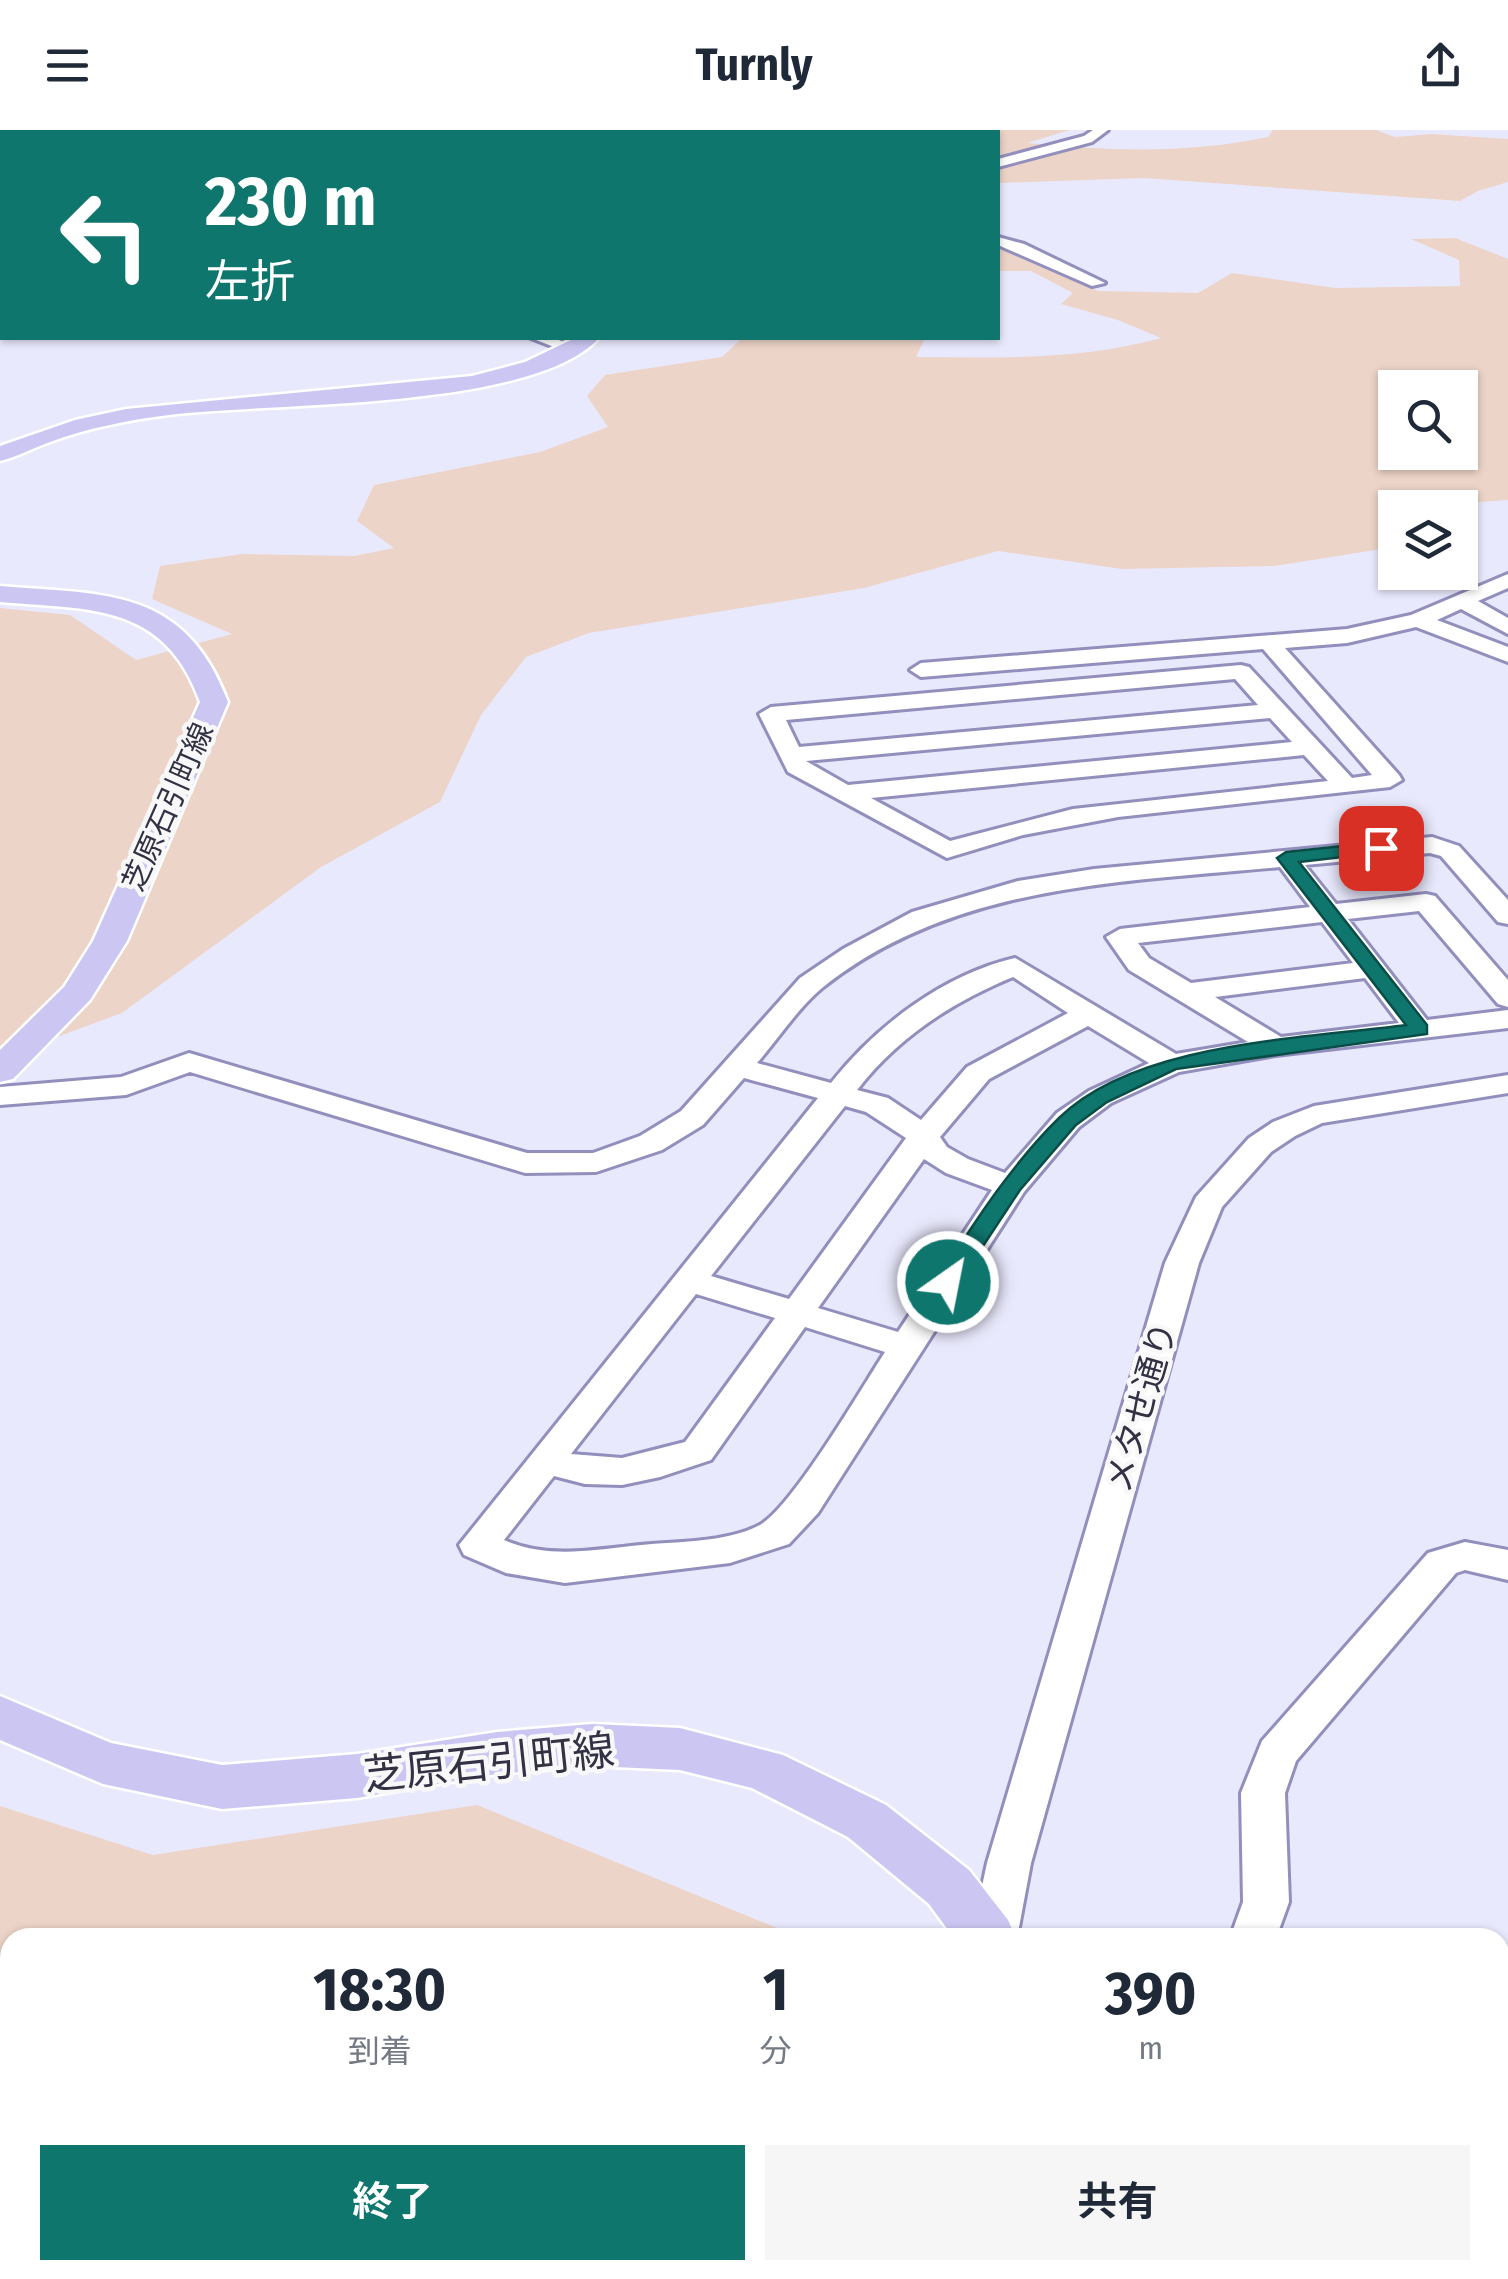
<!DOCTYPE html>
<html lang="ja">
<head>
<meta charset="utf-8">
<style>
	:root { --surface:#fff; --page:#f6f6f7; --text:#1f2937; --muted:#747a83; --accent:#0f766e }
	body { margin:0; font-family:"Fira Sans Condensed","Noto Sans JP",sans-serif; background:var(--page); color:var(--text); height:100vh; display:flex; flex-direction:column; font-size:38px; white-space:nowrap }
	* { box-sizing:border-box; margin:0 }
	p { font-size:32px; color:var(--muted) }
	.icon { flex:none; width:55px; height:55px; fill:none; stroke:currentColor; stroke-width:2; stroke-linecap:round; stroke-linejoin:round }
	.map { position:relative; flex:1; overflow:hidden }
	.details { position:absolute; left:0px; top:1798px; width:1510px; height:352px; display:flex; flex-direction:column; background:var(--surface); border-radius:30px 30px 0 0; box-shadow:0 2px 8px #0004 }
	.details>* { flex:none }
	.hud { position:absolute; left:0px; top:0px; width:1000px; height:210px; box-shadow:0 2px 8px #0004; background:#0f766e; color:#fff; overflow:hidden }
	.tools { position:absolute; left:1378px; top:240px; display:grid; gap:20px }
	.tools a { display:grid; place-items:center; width:100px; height:100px; border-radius:0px; background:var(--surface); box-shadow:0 2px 8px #0004; font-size:50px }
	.pin { position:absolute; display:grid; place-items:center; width:85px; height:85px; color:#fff; margin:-42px; border-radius:20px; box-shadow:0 5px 15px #0006 }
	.me { position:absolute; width:110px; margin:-55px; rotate:33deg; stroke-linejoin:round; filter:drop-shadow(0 0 8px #0008) }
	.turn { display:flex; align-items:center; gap:35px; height:210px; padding:0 40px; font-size:45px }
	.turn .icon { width:130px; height:130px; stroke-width:2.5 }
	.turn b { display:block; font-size:70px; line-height:85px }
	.eta { display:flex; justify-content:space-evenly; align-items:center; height:170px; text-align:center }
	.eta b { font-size:60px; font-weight:700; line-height:70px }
	.primary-button { display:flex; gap:20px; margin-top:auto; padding:20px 40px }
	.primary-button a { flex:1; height:115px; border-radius:0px; background:var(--accent); color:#fff; font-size:40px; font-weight:700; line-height:115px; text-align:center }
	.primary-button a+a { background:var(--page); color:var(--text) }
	header { display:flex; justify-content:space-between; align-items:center; height:130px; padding:0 40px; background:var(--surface); font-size:45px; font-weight:700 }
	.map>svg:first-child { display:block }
	.green { fill:#edd4c8; fill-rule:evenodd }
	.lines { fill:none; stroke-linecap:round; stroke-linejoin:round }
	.stream { stroke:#f67dc0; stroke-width:9 }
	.minor-casing { stroke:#928fbc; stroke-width:6 }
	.major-casing { stroke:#fff; stroke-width:5 }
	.minor { fill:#fff; fill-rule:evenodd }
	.major { fill:#cbc7f2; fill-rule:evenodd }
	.route { fill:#0f766e; stroke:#0a4d48; stroke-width:2.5 }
	.labels { text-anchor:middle; stroke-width:9; stroke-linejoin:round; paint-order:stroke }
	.far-street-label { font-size:30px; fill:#333245; stroke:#f8f8f8 }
	.street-label { font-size:35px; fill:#333245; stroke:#f8f8f8 }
	.near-street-label { font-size:42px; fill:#333245; stroke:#f8f8f8 }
</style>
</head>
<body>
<header><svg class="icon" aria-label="menu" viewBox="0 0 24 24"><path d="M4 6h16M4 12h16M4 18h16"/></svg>Turnly<svg class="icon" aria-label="share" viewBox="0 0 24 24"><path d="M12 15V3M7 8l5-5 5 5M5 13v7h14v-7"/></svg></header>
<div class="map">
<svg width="1508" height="2149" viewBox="0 0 1508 2149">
	<rect width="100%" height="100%" fill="#e9e9fd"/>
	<g class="green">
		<polygon points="0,0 501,0 502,2 2,2 0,99"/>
		<path d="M 973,0 L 1070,0 L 1027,13 C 1109,21 1186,24 1268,7 L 1273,0 L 1376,0 L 1395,7 L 1431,4 L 1508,9 L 1508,52 L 1478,61 L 1460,71 L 1144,48 L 998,53 L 998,2 L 970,2 Z"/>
		<path d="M 1455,108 L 1508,129 L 1508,370 L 1395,378 L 1395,417 L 1274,436 L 1122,439 L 998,421 L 864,458 L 589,503 L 526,527 L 481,585 L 440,672 L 321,737 L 122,883 L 0,928 L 0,478 L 70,485 L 136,530 L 232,504 L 152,469 L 160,436 L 242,424 L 354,426 L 394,418 L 357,391 L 374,355 L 540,322 L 608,297 L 587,266 L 605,245 L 722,227 L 742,208 L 925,208 L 916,227 C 998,228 1082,230 1161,208 L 1118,190 L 1061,174 L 1073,163 L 1031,141 L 998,141 L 998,118 L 1098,161 L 1198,163 L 1232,143 L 1335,158 L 1460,156 L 1459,130 L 1411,109 ZM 1395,258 L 1460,258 L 1460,322 L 1395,322 Z"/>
		<polygon points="477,1675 799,1807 10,1808 10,2140 877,2140 875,2149 0,2149 0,1676 153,1725"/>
	</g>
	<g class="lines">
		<g class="stream">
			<polyline points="1500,2085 1508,2060"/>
			<polyline points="1493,2140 1493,2149"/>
		</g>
		<g class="minor-casing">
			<g id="minor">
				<polygon points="1093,0 1108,0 1092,12 998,37 998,29 1084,6"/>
				<polygon points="998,107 1024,114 1105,153 1092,156 998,115"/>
				<polygon points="2,147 2,157 0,158 0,148"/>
				<polygon points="531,208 554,208 580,219 572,224"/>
				<path d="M 1508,444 L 1508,458 L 1478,471 L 1508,488 L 1508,504 L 1461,479 L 1437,490 L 1508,517 L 1508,532 L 1416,497 L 1347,513 L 1285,518 L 1399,645 L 1402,650 L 1390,657 L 1118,687 L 1023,705 L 947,728 L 788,642 L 759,584 L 771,577 L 1241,535 L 1249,537 L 1352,648 L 1372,645 L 1263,519 L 921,547 L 910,540 L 921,533 L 1347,499 L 1411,485 ZM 1235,549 L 1258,575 L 799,617 L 786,590 ZM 1270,588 L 1292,612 L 848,655 L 806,631 ZM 1304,625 L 1328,651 L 1073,679 L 950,711 L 871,668 Z"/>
				<path d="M 1432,707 L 1459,716 L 1508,770 L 1508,794 L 1498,792 L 1441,726 L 1430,723 L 1305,735 L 1336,774 L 1426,764 L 1435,766 L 1508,850 L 1508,877 L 1498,874 L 1419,781 L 1348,789 L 1427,890 L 1508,880 L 1508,898 L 1276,925 L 1179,942 L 1111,973 L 1079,997 L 1024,1062 L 818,1383 L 789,1414 L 730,1433 L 565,1453 L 506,1443 L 464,1425 L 459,1415 L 818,968 L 744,948 L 703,995 L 662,1020 L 596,1042 L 525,1043 L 190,942 L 126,965 L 0,975 L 0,957 L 121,947 L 189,923 L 527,1023 L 593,1023 L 640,1006 L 681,981 L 800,848 L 843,819 L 912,782 L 1018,751 L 1094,739 ZM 1280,737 L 1310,777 L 1120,799 L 1106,807 L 1129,840 L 1248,912 L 1176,924 L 1015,828 C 943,845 876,896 831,953 L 757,933 C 778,909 798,878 822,858 C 952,754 1122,752 1280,737 ZM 1322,792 L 1353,833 L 1191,853 L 1149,828 L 1138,813 ZM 1013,847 L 1068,883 L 967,937 L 921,990 L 888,968 L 857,960 C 897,908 952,872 1013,847 ZM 1365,848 L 1399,893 L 1281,907 L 1215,867 ZM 1088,896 L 1149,933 L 1089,961 L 1057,983 L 1005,1043 L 968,1029 L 947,1017 L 940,1007 L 989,949 ZM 845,976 L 866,982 L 906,1008 L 789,1169 L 711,1146 ZM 924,1029 L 946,1043 L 992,1060 L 898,1202 L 818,1178 ZM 696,1164 L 775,1188 L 685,1312 L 622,1328 L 571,1324 ZM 805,1197 L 885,1222 C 861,1259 793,1376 760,1395 C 724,1414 671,1411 631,1416 C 587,1421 546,1428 504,1410 L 554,1346 L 585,1354 L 622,1355 L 660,1347 L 711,1330 Z"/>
				<polygon points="1508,945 1508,963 1322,993 1295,1006 1271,1022 1222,1077 1199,1133 1031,1733 1017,1808 971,1808 987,1733 1165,1133 1196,1067 1249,1008 1273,992 1314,976"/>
				<polygon points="1465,1412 1508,1420 1508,1450 1465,1440 1456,1443 1296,1631 1285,1663 1289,1772 1276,1808 1230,1808 1243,1772 1241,1663 1262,1611 1428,1423"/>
				<polygon points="1104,2140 1156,2140 1153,2149 1101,2149"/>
			</g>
		</g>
		<g class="major-casing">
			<g id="major">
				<polygon points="505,0 521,0 521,2 506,2"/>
				<path d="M 575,208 L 599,208 C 532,281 269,272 169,285 C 129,290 88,298 50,312 C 33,318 17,327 0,331 L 0,316 L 75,290 L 126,279 L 472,246 L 525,232 Z"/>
				<path d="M 0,456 C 105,465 184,456 228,572 L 127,811 L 90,870 L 13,949 L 0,952 L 0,920 L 64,857 L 93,811 L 200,572 C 164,472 90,480 0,472 Z"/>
				<polygon points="0,1566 111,1613 222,1635 357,1624 497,1602 592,1594 680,1598 783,1625 886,1675 969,1740 1008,1790 1016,1808 954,1808 929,1774 848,1707 752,1658 680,1640 592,1636 497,1644 357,1668 222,1679 103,1654 0,1610"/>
				<polygon points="1048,2140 1112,2140 1113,2149 1049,2149"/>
			</g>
		</g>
		<use href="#minor" class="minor"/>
		<use href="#major" class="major"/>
	</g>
	<path class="route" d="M 1381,712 L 1387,714 L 1387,722 L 1299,732 L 1427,895 L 1427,904 L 1176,939 L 1107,972 L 1076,995 L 1020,1060 L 956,1157 L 940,1157 L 936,1152 C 973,1095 1010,1036 1059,988 C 1136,912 1303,909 1406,895 L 1277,728 L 1286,722 Z"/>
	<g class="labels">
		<g class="far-street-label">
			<text transform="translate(168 677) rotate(-66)" y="10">芝原石引町線</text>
		</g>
		<g class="street-label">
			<text transform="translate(1141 1277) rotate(-74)" y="12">メタせ通り</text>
		</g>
		<g class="near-street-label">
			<text transform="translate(489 1632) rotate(-6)" y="15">芝原石引町線</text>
		</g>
	</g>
</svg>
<div class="tools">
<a><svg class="icon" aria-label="search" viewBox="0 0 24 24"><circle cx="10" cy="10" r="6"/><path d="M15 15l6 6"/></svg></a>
<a><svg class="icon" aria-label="layers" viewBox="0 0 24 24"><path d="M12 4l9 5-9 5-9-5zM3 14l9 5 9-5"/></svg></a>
</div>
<div class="pin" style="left:1381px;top:718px;background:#d93025"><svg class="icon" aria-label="arrive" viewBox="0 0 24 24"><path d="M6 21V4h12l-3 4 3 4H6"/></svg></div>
<svg class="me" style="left:948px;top:1152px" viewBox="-20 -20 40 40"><circle r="17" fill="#0f766e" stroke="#fff" stroke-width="3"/><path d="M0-11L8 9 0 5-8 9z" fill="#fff"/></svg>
<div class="hud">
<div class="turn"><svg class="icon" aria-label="left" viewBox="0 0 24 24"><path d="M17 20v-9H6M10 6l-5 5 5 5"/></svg><div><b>230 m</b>左折</div></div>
</div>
<section class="details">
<div class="eta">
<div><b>18:30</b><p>到着</p></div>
<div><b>1</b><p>分</p></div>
<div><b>390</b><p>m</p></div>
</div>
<div class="primary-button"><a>終了</a><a>共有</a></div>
</section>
</div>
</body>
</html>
